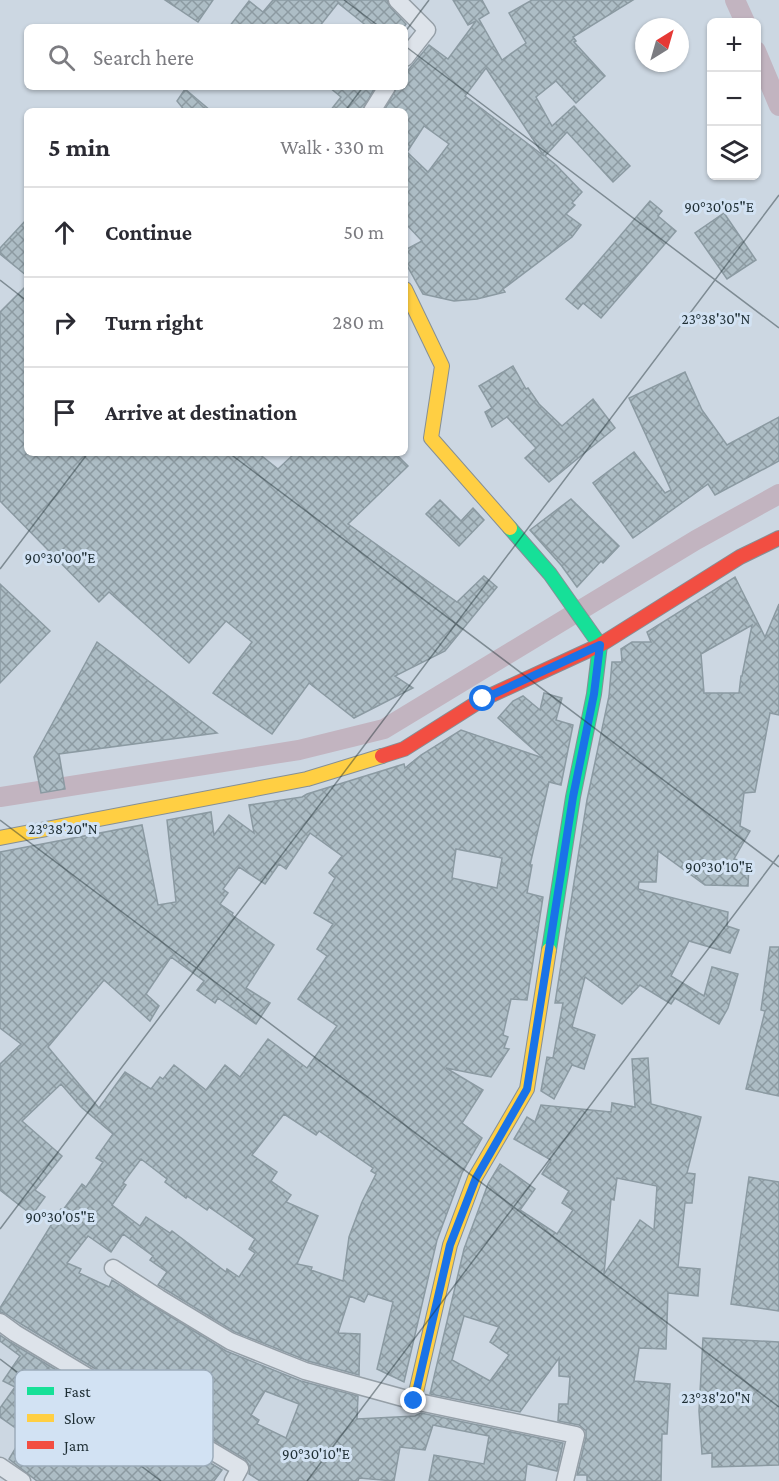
<!DOCTYPE html>
<html lang="en">
<head>
<meta charset="utf-8">
<style>
  body { margin:0; font-family:"Crimson Pro",serif; background:#f7f7f7; color:#2b2b33 }
  .controls { position:absolute; right:18px; top:18px; display:grid; overflow:hidden; border-radius:9px; box-shadow:0 2px 4px #0004 }
  .controls button { width:54px; height:54px; display:grid; place-items:center; padding:0; border:0; border-bottom:2px solid #e1e1e2; background:#fff; color:#2b2b33; font:30px sans-serif }
  .compass { position:absolute; left:635px; top:18px; width:54px; height:54px; border-radius:50%; background:#fff; box-shadow:0 2px 4px #0004; rotate:37deg }
  .stop { position:absolute; width:18px; height:18px; margin:-14px; border:4px solid #1a73e8; border-radius:50%; background:#fff }
  .stop.end { background:#1a73e8; border-color:#fff; box-shadow:0 2px 6px #0008 }
  .list { margin:0; padding:0; list-style:none }
  h2 { display:flex; justify-content:space-between; align-items:center; height:78px; margin:0; padding:0 24px; font-size:26px }
  h2 small { font-size:20px; font-weight:400; color:#7c7c81 }
  .list li { display:grid; grid-template-columns:39px 1fr auto; gap:18px; align-items:center; box-sizing:border-box; height:90px; padding:0 24px; border-top:2px solid #e1e1e2 }
  .list b { display:block; font-size:22px; white-space:nowrap }
  .list em { font-size:20px; font-style:normal; color:#7c7c81 }
  .icon { flex:none; width:33px; height:33px; fill:none; stroke:currentColor; stroke-width:2; stroke-linecap:round; stroke-linejoin:round }
  .map { position:relative; flex:none; width:779px; height:1481px; overflow:hidden }
  .search { position:absolute; background:#fff; box-shadow:0 2px 4px #0004; left:24px; top:24px; width:384px; height:66px; display:flex; align-items:center; gap:15px; box-sizing:border-box; padding:0 21px; border-radius:9px; color:#7c7c81; font-size:22px }
  .panel { position:absolute; background:#fff; box-shadow:0 2px 4px #0004; left:24px; top:108px; width:384px; height:348px; border-radius:9px }
  .map>svg:first-child { display:block }
  .lines { fill:none; stroke-linecap:round; stroke-linejoin:round }
  .canal { stroke:#c2b4c0; stroke-width:20 }
  .building { fill:url(#building-cross-hatch); stroke:#8b9aa2; stroke-width:1.5; fill-rule:evenodd }
  .street-casing { stroke:#959fa7; stroke-width:19 }
  .fast-casing { stroke:#858f96; stroke-width:16 }
  .slow-casing { stroke:#858f96; stroke-width:16 }
  .jam-casing { stroke:#858f96; stroke-width:16 }
  .street { stroke:#dde3ea; stroke-width:16 }
  .fast { stroke:#16e098; stroke-width:14 }
  .slow { stroke:#ffcf43; stroke-width:14 }
  .jam { stroke:#f24e42; stroke-width:14 }
  .route { stroke:#1a73e8; stroke-width:8 }
  .ticks { fill:none; stroke:#1e2e34; stroke-width:1.5; stroke-opacity:0.45 }
  .key { fill:#d2e2f3; stroke:#9cacba; stroke-width:1.5 }
  .key-label { font-size:16px; fill:#1e2e34 }
  .ticks-label { font-size:15px; text-anchor:middle; fill:#1e2e34; stroke:#d2e2f3; stroke-width:6; stroke-linejoin:round; paint-order:stroke }
</style>
</head>
<body>
<div class="map">
<svg width="779" height="1481" viewBox="0 0 779 1481">
  <defs>
    <pattern id="building-cross-hatch" width="8" height="8" patternUnits="userSpaceOnUse" patternTransform="scale(1.5)"><rect width="8" height="8" fill="#adbdc5"/><path d="M0 0l8 8M0 8l8-8" fill="none" stroke="#8c9aa1"/></pattern>
  </defs>
  <rect width="100%" height="100%" fill="#ccd7e2"/>
  <g class="lines">
    <g class="canal">
      <polyline points="735,0 745,22"/>
      <polyline points="756,51 779,106"/>
      <polyline points="0,797 299,750 384,729 696,540 779,494"/>
    </g>
  </g>
  <g class="building">
    <polygon points="165,0 213,0 198,22"/>
    <polygon points="273,0 387,0 390,7 406,24 404,27 368,27 338,3 319,27 229,27 249,1 263,12"/>
    <path d="M453,0h29l7,13 -10,6 23,41 24,-17 -17,-30 23,-13h101l-60,37 3,4 -2,1 31,34 -29,27 -20,-22 -20,16 16,29 22,-20 56,60 -17,16 -46,-50 -22,24 11,9 26,27 -10,11 3,2 -9,9 15,11 -9,12 -69,52 2,3 -28,7 -23,2 -31,-7 -18,-32v-12l17,-9 -17,-18v-112h-21l13,-24h8v-13l24,-29 19,14 28,-38 -8,4zM486,68l58,88 -79,-60zM424,126l25,18 -21,28 -21,-20z"/>
    <polygon points="329,87 375,87 362,111 330,111 341,97"/>
    <polygon points="185,89 211,111 185,111 177,101"/>
    <polygon points="650,201 662,211 658,216 676,231 601,318 583,303 578,309 566,299"/>
    <polygon points="724,213 756,260 727,279 695,233"/>
    <polygon points="27,219 27,276 0,254 0,248"/>
    <polygon points="27,285 27,453 258,453 278,469 295,453 395,453 408,466 348,524 457,602 484,576 497,587 445,651 395,676 413,688 354,718 309,683 272,734 213,693 252,642 226,621 189,663 109,592 99,602 0,501 0,312"/>
    <polygon points="513,366 526,389 528,388 539,404 562,426 593,399 615,428 549,482 525,458 536,448 507,417 492,427 485,412 492,408 479,386"/>
    <polygon points="685,372 702,410 727,445 779,417 779,461 715,495 708,484 633,538 593,483 634,452 665,493 671,490 629,398"/>
    <polygon points="571,499 619,546 603,563 601,561 577,587 561,565 530,530"/>
    <polygon points="440,500 461,521 473,508 484,520 459,546 426,514"/>
    <path d="M735,577l30,60 14,-33v111l-9,-2 -15,79 -11,1 -4,33 10,5 -16,28 15,4 -1,23 -43,-1 -47,-34 -2,31h-17l-1,7 90,23 -1,14 12,4 -9,23 -41,-12 -18,35 33,20 8,-29 26,7 -10,34 -9,16 -44,-26 -4,6 -31,-19 -18,19 -37,-27 -13,50 23,8 -11,34 -12,-4 -18,34 -13,-8 6,-34 6,1 10,-55h-8l32,-203 22,-104 3,-34h10l-1,-13 11,-7h19l-4,-10zM752,625l-10,51h-1l-2,17h-35l-3,-39z"/>
    <polygon points="0,584 50,631 0,683"/>
    <polygon points="97,642 217,733 59,754 65,789 41,793 34,757"/>
    <path d="M544,693l18,5 -6,22 17,5 -12,60 -12,-3 -19,83h2l-5,28 16,4 -16,103 -16,-1 -8,36 5,2 -4,11 5,1 -18,28 -45,-9 37,22 -21,33 20,15 -20,35 -25,67 -33,142 -27,-13 16,-67 -25,-8 -4,8 -14,-6 -12,37 22,1 -1,41 -51,-14 -73,-29 -77,-47 9,-13 -17,-12 3,-4 -30,-22 -12,18 -23,-16 -21,27 14,6 -2,4 30,14 3,-7 114,71 75,30 57,15 -1,23 58,-3 6,-3 142,30 -6,28 -30,-7 -2,17h-96l5,-26 50,9 5,-28 -56,-11 -8,25 -25,-3 -6,34 -35,-3 -1,3h-98l-11,-7 1,-7 -5,-8 -224,-135 -15,-10 -6,-2v-4l61,-99 2,1 19,-26 4,3 17,-25 -7,-4 17,-24 -32,-27 -20,-23 -39,37 40,35 -27,34 10,7 -13,18 -32,-25v-126l21,-20 -21,-16v-176l142,-27 16,80 18,-3 -9,-82 44,-8 3,23 15,-20 25,18 -5,-28 53,-8 5,-3 97,-30 1,4 16,-13 40,-25 82,28 -45,-40 15,-17 10,-5 17,14zM310,833l32,23 -13,17 6,5 -21,35 19,11 -16,25 10,7 -29,43 39,27 -30,42 -39,-29 -28,38 -15,-12 -19,25 -32,-25 -11,14 -3,-2 -9,12 -26,-17 -26,36 -51,-61 56,-67 46,41 9,-15 -13,-12 25,-37 33,24 -7,9 18,13 3,-5 38,26 14,-21 -24,-15 28,-43 -42,-30 1,-2 -13,-9 8,-11 -5,-4 16,-22 26,17 14,-20 7,5zM456,849l46,9 -5,30 -45,-10zM284,1114l32,21 3,-4 54,37 -2,3 5,3 -14,28 -13,35 -6,44 -32,-11 1,-3 -15,-3 21,-48 -32,-14 5,-7 -20,-14 6,-9 -25,-17zM141,1159l26,20 -2,3 21,16 1,-2 20,14 2,-3 46,32 -6,10 6,4 -16,24 -12,-8 -1,3 -54,-41 -2,2 -24,-16 -6,9 -28,-21 14,-20 -3,-2zM265,1391l34,13 -13,34 -29,-14 2,-4 -8,-5z"/>
    <polygon points="770,947 779,947 779,1096 746,1089 765,1011 761,1010"/>
    <path d="M648,1058l3,46 50,13 -14,56 8,1 -3,29h-7l-7,64 22,2 -2,27 -30,-3 -2,56 -27,-1 -5,33 36,3 -3,50h-5l-1,47h-74v-6h-10l9,-38v-6l-7,-6 -21,-4 1,-17h9l2,-27 -11,-1v-18l-39,54 -90,-18 34,-145 24,-65 12,-20 35,25 -15,21 37,24 16,-24 -11,-7 7,-12 -27,-17 9,-14 -37,-21 13,-22 8,5 6,-17 70,7 1,-9 23,4 -3,-48zM617,1178l40,8 -3,44 -14,-10 -36,54 7,-75 3,1zM464,1316l35,11 -9,15 19,13 -19,26 -38,-21z"/>
    <polygon points="749,1177 779,1182 779,1311 731,1304"/>
    <path d="M0,1335l10,7 212,128 -8,11h-177l-28,-22 15,-25 -24,-17v-9l15,-21 -12,-6 17,-25 -20,-15zM61,1421l30,21 -18,25 -32,-20z"/>
    <polygon points="703,1338 779,1342 779,1465 712,1467 712,1453 702,1454 699,1411"/>
  </g>
  <g class="lines">
    <defs>
      <g id="street">
        <polyline points="397,0 427,30 405,58"/>
        <polyline points="372,111 387,87"/>
        <polyline points="113,1268 159,1298 230,1341 305,1371 414,1401 576,1435 565,1481"/>
        <polyline points="0,1322 15,1333 240,1468 233,1481"/>
        <polyline points="0,1466 22,1481"/>
      </g>
      <polyline id="fast" points="510,528 550,574 600,645 594,694 573,797 549,950"/>
      <g id="slow">
        <polyline points="405,289 442,366 431,438 510,528"/>
        <polyline points="0,838 307,779 382,756"/>
        <polyline points="414,1401 450,1245 475,1178 527,1089 549,950"/>
      </g>
      <polyline id="jam" points="382,756 404,749 483,699 600,645 740,557 779,538"/>
    </defs>
    <use href="#street" class="street-casing"/>
    <use href="#fast" class="fast-casing"/>
    <use href="#slow" class="slow-casing"/>
    <use href="#jam" class="jam-casing"/>
    <use href="#street" class="street"/>
    <use href="#fast" class="fast"/>
    <use href="#slow" class="slow"/>
    <use href="#jam" class="jam"/>
  </g>
  <g class="lines">
    <polyline class="route" points="414,1401 450,1245 476,1178 527,1089 573,797 594,694 600,645 483,699"/>
  </g>
  <path class="ticks" d="M344,0l36,27M405,32l24,-32M405,46l374,282M345,111l18,-24M0,280l27,21M229,453l550,414M0,569l88,-116M0,820l779,587M0,1229l779,-1034M0,1359l161,122M307,1481l472,-626"/>
  <rect x="15" y="1370" width="198" height="96" rx="9" class="key"/>
  <rect x="27" y="1387" width="27" height="8" fill="#16e098"/>
  <rect x="27" y="1414" width="27" height="8" fill="#ffcf43"/>
  <rect x="27" y="1441" width="27" height="8" fill="#f24e42"/>
  <g class="key-label">
    <text x="64" y="1397">Fast</text>
    <text x="64" y="1424">Slow</text>
    <text x="64" y="1451">Jam</text>
  </g>
  <g class="ticks-label">
    <text x="719" y="212">90°30'05"E</text>
    <text x="716" y="324">23°38'30"N</text>
    <text x="60" y="563">90°30'00"E</text>
    <text x="63" y="834">23°38'20"N</text>
    <text x="719" y="872">90°30'10"E</text>
    <text x="60" y="1222">90°30'05"E</text>
    <text x="716" y="1403">23°38'20"N</text>
    <text x="316" y="1459">90°30'10"E</text>
  </g>
</svg>
<div class="controls">
<button>+</button>
<button>−</button>
<button><svg class="icon" aria-label="layers" viewBox="0 0 24 24"><path d="M12 4l9 5-9 5-9-5zM3 14l9 5 9-5"/></svg></button>
</div>
<svg class="compass" viewBox="-18 -18 36 36"><path d="M0-13l5 13h-10z" fill="#e53935"/><path d="M0 13l5-13h-10z" fill="#7c7c81"/></svg>
<div class="stop" style="left:483px;top:699px"></div>
<div class="stop end" style="left:414px;top:1401px"></div>
<div class="search"><svg class="icon" aria-label="search" viewBox="0 0 24 24"><circle cx="10" cy="10" r="6"/><path d="M15 15l6 6"/></svg>Search here</div>
<section class="panel">
<h2>5 min<small>Walk · 330 m</small></h2>
<ul class="list">
<li><svg class="icon" aria-label="ahead" viewBox="0 0 24 24"><path d="M12 20V5M6 11l6-6 6 6"/></svg><div><b>Continue</b></div><em>50 m</em></li>
<li><svg class="icon" aria-label="right" viewBox="0 0 24 24"><path d="M7 20v-9h11M14 6l5 5-5 5"/></svg><div><b>Turn right</b></div><em>280 m</em></li>
<li><svg class="icon" aria-label="arrive" viewBox="0 0 24 24"><path d="M6 21V4h12l-3 4 3 4H6"/></svg><div><b>Arrive at destination</b></div></li>
</ul>
</section>
</div>
</body>
</html>
